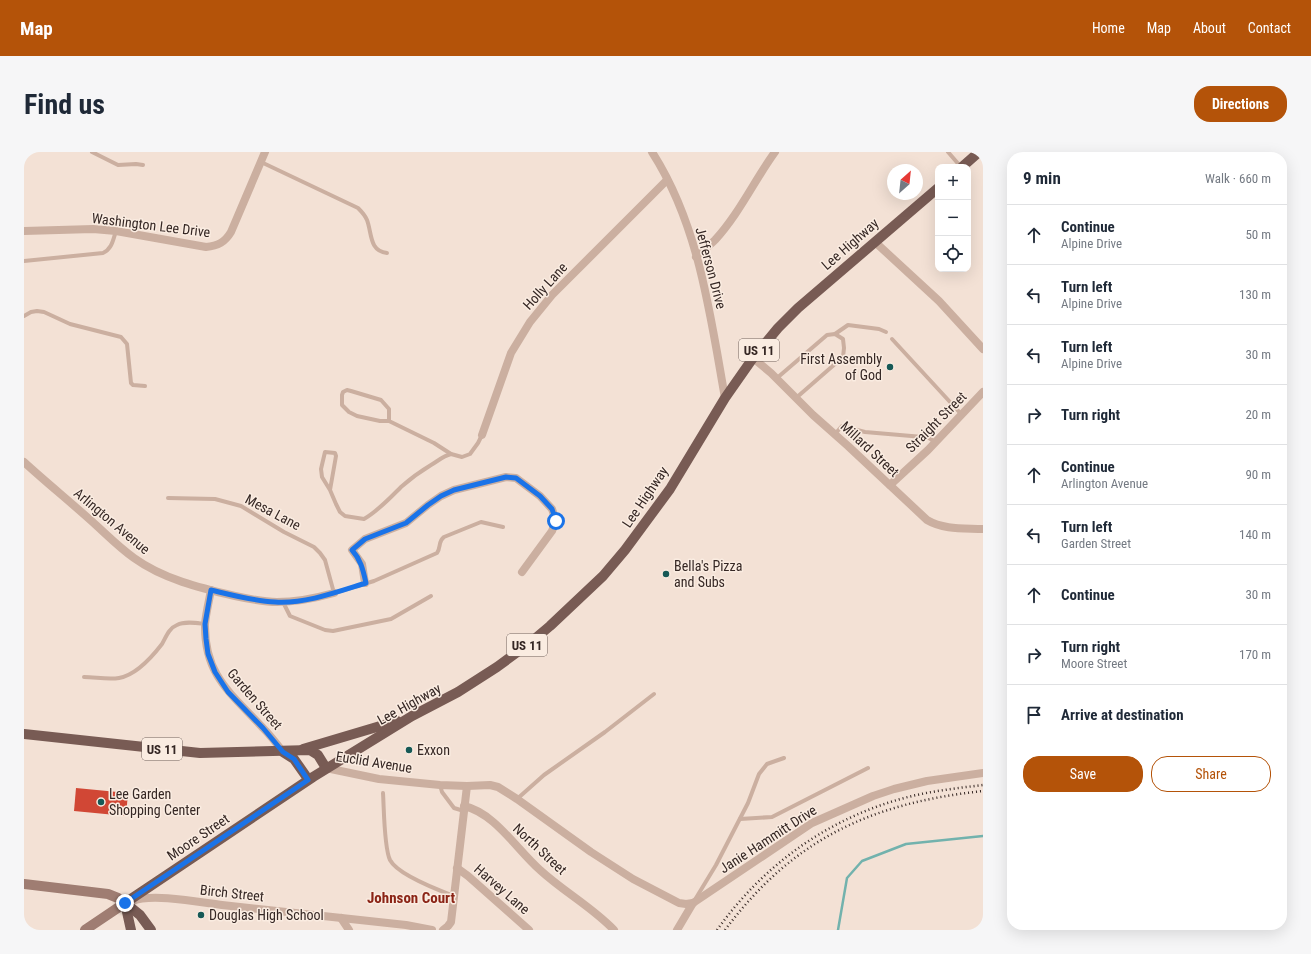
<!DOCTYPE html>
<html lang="en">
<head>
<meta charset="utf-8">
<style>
  body { margin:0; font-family:"Roboto Condensed",sans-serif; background:#f6f6f7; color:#1f2937 }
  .controls { position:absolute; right:12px; top:12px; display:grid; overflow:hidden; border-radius:8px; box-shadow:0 4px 16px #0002 }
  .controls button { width:36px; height:36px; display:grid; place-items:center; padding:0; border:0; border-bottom:1px solid #e0e1e3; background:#fff; color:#1f2937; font:20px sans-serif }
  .compass { position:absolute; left:863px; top:12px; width:36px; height:36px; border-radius:50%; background:#fff; box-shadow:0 4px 16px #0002; rotate:27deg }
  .stop { position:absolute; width:12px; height:12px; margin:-9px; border:3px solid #1a73e8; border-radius:50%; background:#fff }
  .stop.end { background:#1a73e8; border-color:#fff; box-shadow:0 1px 4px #0008 }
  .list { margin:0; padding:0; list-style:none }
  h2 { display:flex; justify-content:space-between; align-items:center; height:52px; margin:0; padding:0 16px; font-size:17px }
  h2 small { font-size:13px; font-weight:400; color:#747a83 }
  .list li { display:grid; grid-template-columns:26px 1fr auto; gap:12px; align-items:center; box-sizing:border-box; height:60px; padding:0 16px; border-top:1px solid #e0e1e3 }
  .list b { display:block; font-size:15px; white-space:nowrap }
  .list p { margin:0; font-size:13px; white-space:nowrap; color:#747a83 }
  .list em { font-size:13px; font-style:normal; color:#747a83 }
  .actions { display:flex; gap:8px; padding:12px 16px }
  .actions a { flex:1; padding:9px 0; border:1px solid #b45309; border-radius:16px; text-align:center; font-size:14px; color:#b45309 }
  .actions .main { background:#b45309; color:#fff }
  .icon { flex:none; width:22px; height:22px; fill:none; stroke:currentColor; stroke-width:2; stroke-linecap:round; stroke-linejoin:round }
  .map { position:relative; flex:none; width:959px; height:778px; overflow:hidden; border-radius:16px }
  header { display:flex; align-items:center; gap:24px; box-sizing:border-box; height:56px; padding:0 20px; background:#b45309; color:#fff }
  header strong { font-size:19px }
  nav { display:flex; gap:22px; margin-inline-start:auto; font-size:14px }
  .intro { display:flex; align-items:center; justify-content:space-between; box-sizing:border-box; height:96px; padding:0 24px }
  h1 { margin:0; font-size:28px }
  .button { padding:10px 18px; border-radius:16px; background:#b45309; color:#fff; font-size:14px; font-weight:700 }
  main { display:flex; gap:24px; padding:0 24px }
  aside { flex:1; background:#fff; border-radius:16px; box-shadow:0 4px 16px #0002 }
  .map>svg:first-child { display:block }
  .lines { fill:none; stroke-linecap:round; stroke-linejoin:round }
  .stream { stroke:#72b2ad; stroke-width:2.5 }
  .building { fill:#d14735 }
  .lane { stroke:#cbafa0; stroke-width:4 }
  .street { stroke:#cbafa0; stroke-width:8 }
  .secondary { stroke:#9f7d72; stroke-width:10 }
  .primary { stroke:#785b54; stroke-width:10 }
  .rail { stroke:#352724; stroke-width:2.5; stroke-dasharray:1 3; stroke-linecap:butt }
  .route { stroke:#1a73e8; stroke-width:5 }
  .poi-dot { fill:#165956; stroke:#faece1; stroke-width:1.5 }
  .labels { text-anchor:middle; stroke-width:3; stroke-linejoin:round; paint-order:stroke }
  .shield { fill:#faece1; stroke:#70625d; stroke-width:1 }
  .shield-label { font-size:13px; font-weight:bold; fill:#352724 }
  .street-label { font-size:14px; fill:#352724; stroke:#faece1 }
  .poi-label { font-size:14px; fill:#352724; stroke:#faece1; text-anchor:start }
  .neighbourhood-label { font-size:15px; font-weight:bold; fill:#8b2416; stroke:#faece1 }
</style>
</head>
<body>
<header>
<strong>Map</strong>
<nav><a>Home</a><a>Map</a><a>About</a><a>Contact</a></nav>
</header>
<div class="intro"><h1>Find us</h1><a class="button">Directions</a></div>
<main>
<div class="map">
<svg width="959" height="778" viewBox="0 0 959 778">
  <rect width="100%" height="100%" fill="#f3e1d5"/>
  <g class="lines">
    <polyline class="stream" points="814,778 823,726 838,709 882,692 959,684"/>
  </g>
  <polygon class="building" points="52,636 104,641 102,664 50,659"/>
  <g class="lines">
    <g class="lane">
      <polyline points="68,0 94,13 112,12 119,13"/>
      <polyline points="924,0 937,15"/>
      <path d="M237,10l97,46c4,4 7,7 9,12 5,13 2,31 20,33"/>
      <path d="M0,109l79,-8c9,-4 10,-13 13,-22"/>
      <polyline points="0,164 7,160 13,159 20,160 46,172 97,185 103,192 107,231 109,233 121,234"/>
      <polyline points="811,182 824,173 855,177 862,180"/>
      <polyline points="868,187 938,263"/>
      <polyline points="753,226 803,183 811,182 819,187 820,196 819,205 772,246"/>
      <polyline points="365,269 365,257 357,248 327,239 323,238 319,240 318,243 318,253 325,260 333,264 356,269 365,269 410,291 427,302 438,305 446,302 454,291 458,283"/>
      <polyline points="811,282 818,274 841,280 899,285 905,286 911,290"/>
      <path d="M306,338l6,-34 -1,-3 -10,-1 -4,17 1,8 8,13 6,14 4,8 5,4 19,3c14,-8 25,-20 37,-32 9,-8 20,-16 30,-22 7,-4 12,-9 20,-11"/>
      <path d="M144,346l47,1 26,7 43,26 30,15 6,6 5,7 9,33 40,-12 63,-28c4,-5 1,-12 7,-16l37,-15 22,5"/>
      <polyline points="259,450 266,464 301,478 309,479 367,467 407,444"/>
      <path d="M60,525c11,0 24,3 35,1 17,-3 33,-21 43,-34 4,-7 7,-16 15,-19 8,-4 19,-2 28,-1"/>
      <polyline points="416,633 418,640 430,656 440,659"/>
      <path d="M359,641c1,15 1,55 7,67 8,15 48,30 64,36"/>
      <polyline points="493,647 520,623 581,580 630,542"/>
      <polyline points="716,667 748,665 844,616"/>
      <polyline points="672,746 692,713 724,651 735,622 743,612 760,606"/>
    </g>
    <g class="street">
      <path d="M628,0c47,73 58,162 73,246"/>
      <path d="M0,79l69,-2 23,2 90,16c12,-1 19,-5 25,-15l34,-80"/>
      <polyline points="851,90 915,149 959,197"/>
      <path d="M672,105c6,-6 13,-11 19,-17 24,-26 39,-59 60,-88"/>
      <path d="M729,206l18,15 42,42 35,31 79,74c17,10 37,8 56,9"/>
      <polyline points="458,283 487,201 506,170 528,143 643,28"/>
      <path d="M0,310c24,22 49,42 73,64 12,11 23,22 37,32 29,21 66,30 101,38 14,3 28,6 42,6 19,0 39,-4 57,-9"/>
      <polyline points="866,333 904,298 959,240"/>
      <polyline points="341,431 338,412 328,398 341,387 382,371 404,353 417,344 430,338 482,325 492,326 516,344 528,357 532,369 528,379 498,420"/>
      <path d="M187,438c-2,11 -5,23 -6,34 -1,52 27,70 58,104 7,7 14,16 20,24"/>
      <polyline points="302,616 355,627 416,633 443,634 466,633 474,635 493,647 567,700 609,727 655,751 662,752 669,751"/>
      <path d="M440,654c31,7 53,44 76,64 24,22 52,37 74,60"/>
      <polyline points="433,716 444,724 505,778"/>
      <path d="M108,749c20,-8 67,1 90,4 61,7 123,13 184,20l26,5"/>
      <polyline points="317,766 325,778"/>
      <polyline points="419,778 424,774 427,770 443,634"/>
      <polyline points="653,778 669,751 788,671 849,644 870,637 903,629 959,621"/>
    </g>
    <polyline class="secondary" points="0,732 84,742 94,746 101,751 61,778"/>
    <g class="primary">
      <polyline points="938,15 955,0"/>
      <polyline points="0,582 176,601 286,598 294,603 302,616"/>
      <polyline points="279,597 373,569"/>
      <polyline points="259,600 270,607 284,627"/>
      <polyline points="101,751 289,625 388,564 434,540 473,515 507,490 526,474 579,424 601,398 646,337 701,246 729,206 754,176 774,156 914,36"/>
      <polyline points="101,751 116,763 127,778"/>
      <polyline points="101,751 107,778"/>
    </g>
    <g class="rail">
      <path d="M693,778c47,-66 113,-113 191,-133 24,-6 50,-9 75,-12"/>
      <path d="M701,778c68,-91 146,-127 258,-139"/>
    </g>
  </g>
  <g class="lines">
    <path class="route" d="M101,751l183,-123 -14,-21 -11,-7 -20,-24 -35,-36 -13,-20 -7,-18 -2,-15 -1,-15 6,-34c21,5 42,11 64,12 30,2 62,-10 91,-19 -3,-13 -5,-23 -14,-33l13,-11 41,-16 22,-18 13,-9 13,-6 52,-13 10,1 24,18 12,13 4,12"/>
  </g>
  <g class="poi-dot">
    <circle cx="866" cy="215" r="4"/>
    <circle cx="642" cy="422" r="4"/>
    <circle cx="385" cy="598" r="4"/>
    <circle cx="77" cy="650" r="4"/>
    <circle cx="177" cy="763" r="4"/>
  </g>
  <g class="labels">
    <g class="shield">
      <rect x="715" y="187" width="40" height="22" rx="3"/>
      <rect x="483" y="482" width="40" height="22" rx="3"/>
      <rect x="118" y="586" width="40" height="22" rx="3"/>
    </g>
    <g class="shield-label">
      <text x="735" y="203">US 11</text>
      <text x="503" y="498">US 11</text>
      <text x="138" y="602">US 11</text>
    </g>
    <g class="street-label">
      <text transform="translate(127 73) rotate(7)" y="5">Washington Lee Drive</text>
      <text transform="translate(826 92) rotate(-41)" y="5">Lee Highway</text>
      <text transform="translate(687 116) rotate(75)" y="5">Jefferson Drive</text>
      <text transform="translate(521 134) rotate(-48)" y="5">Holly Lane</text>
      <text transform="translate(912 270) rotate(-45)" y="5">Straight Street</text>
      <text transform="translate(846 297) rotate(43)" y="5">Millard Street</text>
      <text transform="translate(621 345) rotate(-56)" y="5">Lee Highway</text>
      <text transform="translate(249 360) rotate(28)" y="5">Mesa Lane</text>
      <text transform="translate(88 369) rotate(40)" y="5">Arlington Avenue</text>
      <text transform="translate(231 547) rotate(49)" y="5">Garden Street</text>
      <text transform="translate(385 552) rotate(-29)" y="5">Lee Highway</text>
      <text transform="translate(350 610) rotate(9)" y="5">Euclid Avenue</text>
      <text transform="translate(174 685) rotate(-34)" y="5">Moore Street</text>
      <text transform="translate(744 687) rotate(-33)" y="5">Janie Hammitt Drive</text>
      <text transform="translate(516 697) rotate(43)" y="5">North Street</text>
      <text transform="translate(478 737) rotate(41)" y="5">Harvey Lane</text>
      <text transform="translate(208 741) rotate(6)" y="5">Birch Street</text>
    </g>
    <g class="poi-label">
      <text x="858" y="212" text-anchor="end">First Assembly<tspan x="858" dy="16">of God</tspan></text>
      <text x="650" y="419">Bella's Pizza<tspan x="650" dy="16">and Subs</tspan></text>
      <text x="393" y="603">Exxon</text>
      <text x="85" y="647">Lee Garden<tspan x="85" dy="16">Shopping Center</tspan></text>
      <text x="185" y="768">Douglas High School</text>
    </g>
    <g class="neighbourhood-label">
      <text x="387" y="751">Johnson Court</text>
    </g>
  </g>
</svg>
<div class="controls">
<button>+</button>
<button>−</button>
<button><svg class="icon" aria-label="locate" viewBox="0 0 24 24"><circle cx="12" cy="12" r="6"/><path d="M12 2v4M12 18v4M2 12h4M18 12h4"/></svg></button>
</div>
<svg class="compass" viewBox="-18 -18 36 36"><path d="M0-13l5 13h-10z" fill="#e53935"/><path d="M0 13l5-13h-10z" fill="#747a83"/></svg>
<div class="stop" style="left:532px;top:369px"></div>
<div class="stop end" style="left:101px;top:751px"></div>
</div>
<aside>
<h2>9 min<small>Walk · 660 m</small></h2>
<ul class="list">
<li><svg class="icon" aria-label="ahead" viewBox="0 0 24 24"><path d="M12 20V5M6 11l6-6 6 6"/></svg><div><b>Continue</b><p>Alpine Drive</p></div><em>50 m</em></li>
<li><svg class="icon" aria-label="left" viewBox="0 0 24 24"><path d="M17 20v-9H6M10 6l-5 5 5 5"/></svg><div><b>Turn left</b><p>Alpine Drive</p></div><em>130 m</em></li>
<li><svg class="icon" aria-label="left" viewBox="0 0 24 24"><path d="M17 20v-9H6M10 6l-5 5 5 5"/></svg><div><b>Turn left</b><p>Alpine Drive</p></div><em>30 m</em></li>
<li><svg class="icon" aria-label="right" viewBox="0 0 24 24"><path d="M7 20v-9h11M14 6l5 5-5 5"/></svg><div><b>Turn right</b></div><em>20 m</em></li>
<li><svg class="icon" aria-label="ahead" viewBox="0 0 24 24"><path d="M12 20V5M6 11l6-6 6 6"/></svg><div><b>Continue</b><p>Arlington Avenue</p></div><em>90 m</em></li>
<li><svg class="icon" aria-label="left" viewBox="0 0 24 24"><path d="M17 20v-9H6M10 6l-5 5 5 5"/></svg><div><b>Turn left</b><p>Garden Street</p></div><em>140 m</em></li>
<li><svg class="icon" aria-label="ahead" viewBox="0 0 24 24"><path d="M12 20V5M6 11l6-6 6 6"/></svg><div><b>Continue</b></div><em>30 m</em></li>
<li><svg class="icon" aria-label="right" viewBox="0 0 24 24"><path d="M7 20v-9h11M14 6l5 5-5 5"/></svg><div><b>Turn right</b><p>Moore Street</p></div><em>170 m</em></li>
<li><svg class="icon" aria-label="arrive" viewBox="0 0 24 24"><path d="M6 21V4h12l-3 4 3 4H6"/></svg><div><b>Arrive at destination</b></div></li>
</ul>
<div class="actions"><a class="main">Save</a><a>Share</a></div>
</aside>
</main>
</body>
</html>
